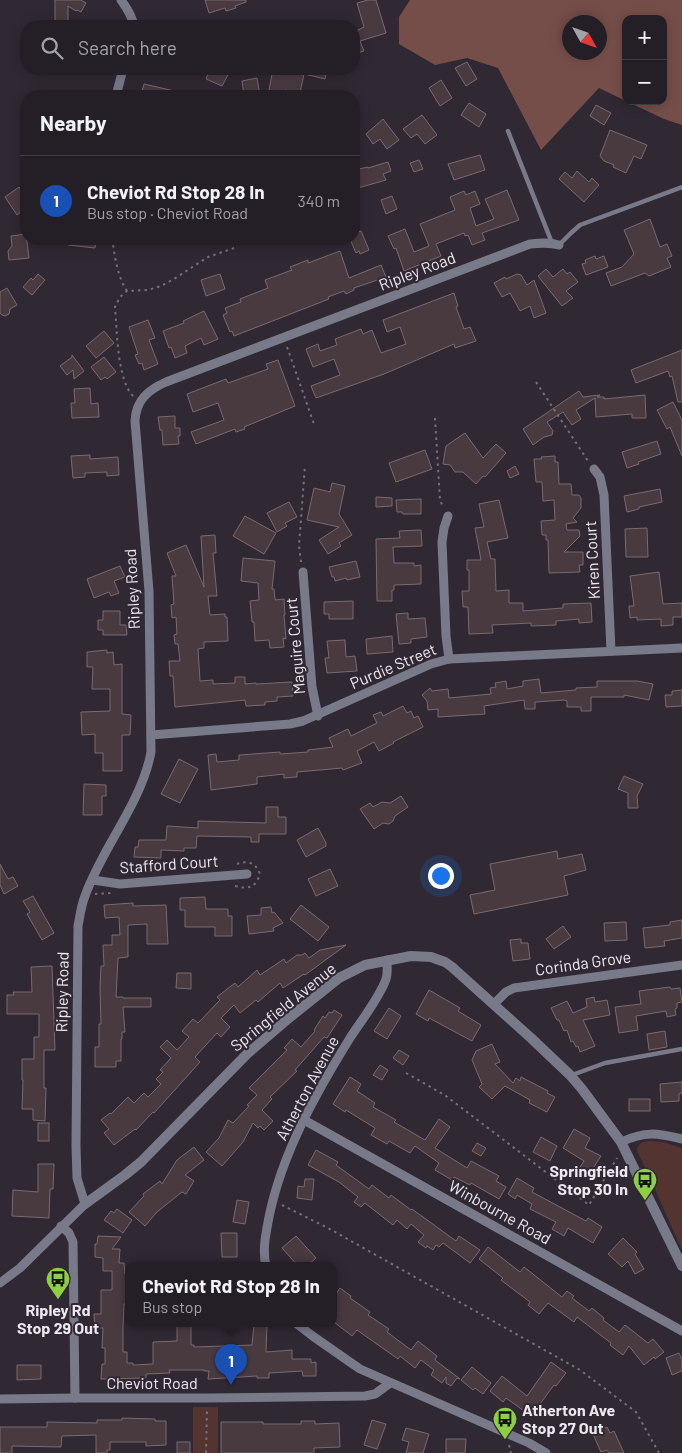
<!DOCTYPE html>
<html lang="en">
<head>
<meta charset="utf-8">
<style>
  body { margin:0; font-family:Barlow,sans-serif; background:#302b32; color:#f1f3f6 }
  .controls { position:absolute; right:15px; top:15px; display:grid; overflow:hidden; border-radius:10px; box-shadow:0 2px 12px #0003 }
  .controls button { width:45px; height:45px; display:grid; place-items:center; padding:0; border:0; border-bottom:1px solid #413c43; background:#241e26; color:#f1f3f6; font:25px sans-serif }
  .compass { position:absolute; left:562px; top:15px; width:45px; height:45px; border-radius:50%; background:#241e26; box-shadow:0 2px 12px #0003; rotate:130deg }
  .you { position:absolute; left:440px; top:875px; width:18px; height:18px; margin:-12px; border:4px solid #fff; border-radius:50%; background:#1a73e8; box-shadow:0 0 0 8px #1a73e833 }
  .badge { display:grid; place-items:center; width:32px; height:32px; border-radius:50%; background:#2563eb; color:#fff; font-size:16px; font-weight:700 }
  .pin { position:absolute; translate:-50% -41px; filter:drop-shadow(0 1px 2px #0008) }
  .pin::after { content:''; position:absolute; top:26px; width:18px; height:15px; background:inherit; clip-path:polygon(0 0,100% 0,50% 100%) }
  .popup { position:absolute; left:125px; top:1262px; width:212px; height:65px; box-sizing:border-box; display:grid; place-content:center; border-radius:10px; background:#241e26; filter:drop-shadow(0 1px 4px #0005); font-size:16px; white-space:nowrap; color:#a3a2a7 }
  .popup b { font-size:19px; color:#f1f3f6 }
  .popup::after { content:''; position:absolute; left:50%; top:100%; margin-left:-10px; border:10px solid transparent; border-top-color:#241e26 }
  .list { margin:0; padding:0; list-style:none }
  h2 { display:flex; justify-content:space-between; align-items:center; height:65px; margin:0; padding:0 20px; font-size:21px }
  h2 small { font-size:16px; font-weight:400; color:#a3a2a7 }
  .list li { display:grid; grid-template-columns:32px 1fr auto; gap:15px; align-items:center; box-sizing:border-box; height:90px; padding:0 20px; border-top:1px solid #413c43 }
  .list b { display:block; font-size:19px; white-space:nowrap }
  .list p { margin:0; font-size:16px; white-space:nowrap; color:#a3a2a7 }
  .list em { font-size:16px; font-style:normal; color:#a3a2a7 }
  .icon { flex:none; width:28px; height:28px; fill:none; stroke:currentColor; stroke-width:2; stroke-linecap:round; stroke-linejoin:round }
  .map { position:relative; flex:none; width:682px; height:1453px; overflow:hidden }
  .search { position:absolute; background:#241e26; box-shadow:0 2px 12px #0003; left:20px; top:20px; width:340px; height:55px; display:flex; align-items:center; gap:12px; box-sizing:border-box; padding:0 18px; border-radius:20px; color:#a3a2a7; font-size:19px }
  .panel { position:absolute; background:#241e26; box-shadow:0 2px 12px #0003; left:20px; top:90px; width:340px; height:155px; border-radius:20px }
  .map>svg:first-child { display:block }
  .green { fill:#543431 }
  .forest { fill:#754e49; fill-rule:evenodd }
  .building { fill:#493a40; stroke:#7a6a70 }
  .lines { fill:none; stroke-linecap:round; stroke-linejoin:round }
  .path { stroke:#766f79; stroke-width:2; stroke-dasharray:2.5 4; stroke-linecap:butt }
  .service { stroke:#787989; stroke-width:4.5 }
  .minor { stroke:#787989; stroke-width:9 }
  .tertiary { stroke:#787989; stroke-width:10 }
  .labels { text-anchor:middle; stroke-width:4; stroke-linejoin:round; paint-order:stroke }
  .street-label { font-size:16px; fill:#eee9f0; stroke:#302833 }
  .poi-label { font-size:16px; font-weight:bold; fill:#eee9f0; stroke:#302833; text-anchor:end }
</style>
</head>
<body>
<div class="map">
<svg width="682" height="1453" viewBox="0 0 682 1453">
  <rect width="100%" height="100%" fill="#302833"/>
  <g class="green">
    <path d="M648,1141l15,1 19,6v102l-37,-83 -7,-14 -1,-5c3,-5 5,-6 11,-7z"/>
    <rect x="193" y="1407" width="25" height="46"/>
  </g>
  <path class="forest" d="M410,0h272v125l-18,-6 -38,-18h37v-82h-37v82l-27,-13 -58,62 -43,-82 -31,-10 -32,7 -36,-21v-27zM570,22h30v30h-30z"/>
  <g class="building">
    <polygon points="55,0 81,0 86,3 81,12 77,10 76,11 68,6 68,23 66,23 66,25 55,25"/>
    <polygon points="205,0 246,0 246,2 235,6 236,8 226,11 225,8 209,13"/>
    <polygon points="368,0 376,0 386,33 360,41 364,51 354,54 354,27 356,31 364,27 357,3"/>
    <polygon points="467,62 477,79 466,86 455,68"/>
    <polygon points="210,69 220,69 229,73 222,86 206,79"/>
    <polygon points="273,69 327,69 325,79 304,74 300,93 285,90 284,94 269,90"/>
    <polygon points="257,78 260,96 244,96 242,81"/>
    <polygon points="441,80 452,98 440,106 429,88"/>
    <polygon points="144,84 183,93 183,96 141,95"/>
    <polygon points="469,103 486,114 479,127 461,115"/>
    <polygon points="596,105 611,113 604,125 590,116"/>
    <polygon points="422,115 437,135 425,144 417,134 411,138 403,129"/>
    <polygon points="383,119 399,140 387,149 380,139 373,144 366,134"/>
    <polygon points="610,130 647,145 641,159 634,156 626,173 613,167 614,165 604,161 600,156"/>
    <polygon points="480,155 485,170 454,180 448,164"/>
    <polygon points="419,160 423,169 414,172 410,163"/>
    <polygon points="388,162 391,171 383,174 386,180 358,188 354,170 368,167 368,168"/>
    <polygon points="577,171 589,182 592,178 599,185 584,202 559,179 565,172 572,178"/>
    <polygon points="19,187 26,197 26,208 17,215 5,197"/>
    <polygon points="507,190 519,220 482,233 485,240 472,245 468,235 465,236 464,233 436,244 441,256 404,271 396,248 394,249 388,236 405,229 414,252 429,246 420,224 455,210 450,197 464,191 466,195 475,191 480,204 470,208 476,226 494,219 485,199"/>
    <polygon points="392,196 397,209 386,214 381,200"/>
    <polygon points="650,219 660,247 667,244 672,256 667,258 671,267 649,276 645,273 611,286 606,273 622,267 634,254 624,230"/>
    <polygon points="361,231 369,250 360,254 359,251 356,253 350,239 354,239 354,234"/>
    <polygon points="26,234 29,258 9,260 8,251 12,246 11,236"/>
    <polygon points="68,239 96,239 95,248 68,245"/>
    <polygon points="340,251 349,278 381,265 386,277 354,288 354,290 346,294 344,291 328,297 329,299 234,336 232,331 230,332 223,315 227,313 225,308 241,302 240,299 268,288 265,280 292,270 290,267 308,260 308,263"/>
    <polygon points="595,256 596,259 604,256 608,267 586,275 582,264 586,263 585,260"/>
    <polygon points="546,269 553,277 563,269 567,274 570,272 578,282 566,291 573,298 562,306 538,276"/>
    <polygon points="38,274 45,280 32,295 23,287 31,278 33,280"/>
    <polygon points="220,274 225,289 206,296 201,280"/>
    <polygon points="517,274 521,275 527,285 534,280 546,313 534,318 530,306 520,311 510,293 502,297 494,283 505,277 506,279"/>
    <polygon points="7,288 17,305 10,309 9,314 5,316 2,315 0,313 0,292"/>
    <polygon points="454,293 458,306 456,307 464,329 470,327 476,341 455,348 454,344 384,374 316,398 311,386 340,375 334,359 313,367 306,349 318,344 320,351 337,345 335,339 361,329 363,334 372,330 381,353 406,344 400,327 387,332 383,320"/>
    <polygon points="204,311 218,339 204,345 201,338 185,346 187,353 175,358 171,347 169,348 163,331 184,323 183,321"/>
    <polygon points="148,320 155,338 149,340 158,364 144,370 142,363 139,364 135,355 138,354 129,327"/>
    <polygon points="104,331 114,343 96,358 86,346"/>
    <polygon points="682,350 682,402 678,402 672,376 670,377 668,371 636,383 631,370"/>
    <polygon points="72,355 84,371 74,379 73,370 67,375 60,366 72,357"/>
    <polygon points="104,357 116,372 107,379 105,377 101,380 91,367"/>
    <polygon points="278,360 295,406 244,427 245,429 236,432 235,429 196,444 191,432 224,420 218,403 193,412 187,394 226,379 228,383 268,369 266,364"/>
    <polygon points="90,388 91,404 98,403 99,417 72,418 71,403 75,403 74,389"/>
    <polygon points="579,391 583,397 600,395 597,397 604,397 604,399 645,395 646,418 632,418 632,414 596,417 595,398 576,410 581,419 572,425 563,412 547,422 553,431 552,435 544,437 533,445 523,429"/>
    <polygon points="673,402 682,420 682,456 670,427 667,429 657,410"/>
    <polygon points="175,416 175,428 180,428 180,436 178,436 179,444 163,445 162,430 160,430 158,417"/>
    <polygon points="465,433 483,458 496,444 506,453 485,477 483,476 476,484 463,472 455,472 450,465 443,464 446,446"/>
    <polygon points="657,441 661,454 638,462 639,464 627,468 622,452"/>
    <polygon points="425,450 432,469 396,482 389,463"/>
    <polygon points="90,455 90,459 118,457 119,475 107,476 107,472 85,473 85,477 73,478 71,456"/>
    <polygon points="555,456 555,462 558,462 559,484 571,484 572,495 579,495 581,498 581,508 573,518 577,522 566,524 567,530 579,530 580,536 564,552 583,552 583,565 579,565 580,572 549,573 548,540 546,540 546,535 542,535 541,521 555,520 554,500 543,501 542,482 536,482 534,459 542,459 541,457"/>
    <polygon points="515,466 519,474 510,478 507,471"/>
    <polygon points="332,483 345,486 339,514 352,535 339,543 341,546 328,554 319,540 339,527 307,520 314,488 330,492"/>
    <polygon points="660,489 662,502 639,507 639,509 627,512 624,496"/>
    <polygon points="376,497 392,498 392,506 376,507"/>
    <polygon points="421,499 421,514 403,514 402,512 397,512 396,500"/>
    <polygon points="499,500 508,538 487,542 491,559 495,559 496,591 509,590 509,603 523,603 523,611 563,608 563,604 591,603 592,622 579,623 579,619 556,621 556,625 531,626 531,623 492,625 493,633 469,634 468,607 463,607 462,591 469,591 469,570 467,570 467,560 481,560 475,528 484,527 479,504"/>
    <polygon points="289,502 297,517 285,523 287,526 277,532 267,513"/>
    <polygon points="245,516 276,533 264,554 233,536"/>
    <polygon points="647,528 648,557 626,557 625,529"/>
    <polygon points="421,530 422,546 393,547 394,563 414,563 414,566 421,565 421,584 394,585 394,590 392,590 392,601 377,601 376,539 400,538 399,531"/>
    <polygon points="215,535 216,553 213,553 217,596 208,596 210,615 225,614 225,617 227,617 228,641 204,642 204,648 198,649 200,681 213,680 213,684 235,683 235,677 245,677 245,684 256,683 256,684 292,682 293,696 277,697 277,701 265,702 265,705 246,706 245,700 175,707 173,676 170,676 169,661 180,661 178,644 175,644 174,635 177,634 176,617 172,618 171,605 174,604 172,576 176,576 167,553 186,545 204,587 201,536"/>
    <polygon points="243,558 275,561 272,589 274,589 275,600 284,599 285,615 284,615 286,639 283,638 284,647 270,648 269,640 255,641 254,622 252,622 250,601 259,600 258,583 241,581"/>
    <polygon points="356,561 360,577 347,580 346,578 335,581 334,577 332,577 329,567"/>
    <polygon points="120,566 125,577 114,581 119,593 111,596 109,592 94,598 87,579"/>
    <polygon points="659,572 663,604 682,603 682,617 673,617 673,625 661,626 661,619 637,620 637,617 630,618 629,606 634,606 630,576"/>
    <polygon points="353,601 353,619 329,619 329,614 324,614 324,602"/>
    <polygon points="103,611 120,611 120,625 126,625 127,635 103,635 103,630 98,630 98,620 103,620"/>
    <polygon points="408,613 408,619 425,618 427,637 411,639 411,643 399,644 396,614"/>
    <polygon points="392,636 393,652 367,654 366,639"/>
    <polygon points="345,640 346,657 355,656 357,671 327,673 325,658 329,658 327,641"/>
    <polygon points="107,650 107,653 113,652 114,665 122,664 122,714 131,715 130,735 122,735 122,771 103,771 103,753 95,753 95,734 82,735 81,712 110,711 110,689 92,689 93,667 87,667 87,652"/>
    <polygon points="539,679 541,693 576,690 576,688 597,687 597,681 637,681 653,684 649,700 624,695 624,697 591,697 591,711 581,711 581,707 567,707 567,701 564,700 535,702 535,709 525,709 524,700 484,706 485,714 438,717 438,709 428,710 427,701 422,695 430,688 432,691 448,689 449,698 491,694 490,688 496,687 495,683 506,681 507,689 523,686 523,681"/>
    <polygon points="682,690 682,706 666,707 665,695 672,695 672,691"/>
    <polygon points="403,706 407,713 411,711 414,718 418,716 423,727 393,742 394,743 379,751 374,742 357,751 362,763 343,770 342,768 297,772 297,777 284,778 284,774 257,777 257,784 211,790 208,755 216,754 217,762 239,760 239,755 280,752 280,754 308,752 308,750 333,747 329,738 348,729 351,736 377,723 373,715 381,712 383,716"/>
    <polygon points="179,759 198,769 180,803 161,794"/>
    <polygon points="624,776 643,784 637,796 638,808 628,808 628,793 618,789"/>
    <polygon points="84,784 106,785 106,796 102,796 102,815 83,815"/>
    <polygon points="401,796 408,807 395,816 393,821 389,824 383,823 374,829 360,809 370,803 373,807 382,802 390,803"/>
    <polygon points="266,807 278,807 278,817 286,817 286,834 259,834 259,842 251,842 251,837 197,836 196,848 184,848 184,851 161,850 161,858 134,857 135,847 138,847 139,840 166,840 167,826 198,828 198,821 266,823"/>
    <polygon points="318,828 326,843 326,846 306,857 297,840"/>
    <polygon points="557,851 558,859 582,854 586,870 564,876 568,895 474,914 470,895 495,890 490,864"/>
    <polygon points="0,864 8,879 13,877 18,886 4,894 0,885"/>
    <polygon points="330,869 338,886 316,896 308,879"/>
    <polygon points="33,896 54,933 42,940 27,914 30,912 23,901"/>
    <polygon points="205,897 206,909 228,909 228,916 232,916 232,936 215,936 215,927 185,927 185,910 180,910 180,898"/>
    <polygon points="133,903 133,906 166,905 168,944 147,944 147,924 128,925 128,957 118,958 116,997 123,997 123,998 151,998 151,1007 123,1007 125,1032 122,1032 122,1039 121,1039 121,1061 116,1061 116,1067 95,1067 95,1047 99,1047 99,1024 101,1024 100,988 101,966 104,966 103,945 112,945 112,935 120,935 119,917 105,918 104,905"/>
    <polygon points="301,905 329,927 318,941 290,919"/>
    <polygon points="271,907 272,913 274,912 283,923 273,928 274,931 249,934 247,916 261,915 261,908"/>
    <polygon points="682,920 682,938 664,941 665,946 645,948 643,928 670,925 670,922"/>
    <polygon points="626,922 627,940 605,941 604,923"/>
    <polygon points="563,926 571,937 554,949 546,939"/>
    <polygon points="521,939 521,943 528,943 530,959 513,961 510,940"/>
    <polygon points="346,945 305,975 304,974 283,988 280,983 258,1002 256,1000 240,1013 234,1005 221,1018 230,1027 221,1037 217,1033 195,1057 200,1062 154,1113 153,1112 136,1130 135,1129 114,1145 104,1133 109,1129 101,1120 110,1113 111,1114 128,1097 134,1103 144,1093 148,1097 161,1084 156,1079 163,1072 160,1070 171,1058 160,1047 167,1040 177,1050 189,1037 182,1031 193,1019 198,1023 220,1000 217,997 235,983 238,987 257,970 260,975 284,959 286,963 297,955 302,955 305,953 309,958 320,950"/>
    <polygon points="52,966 55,1050 44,1050 44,1088 46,1088 45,1121 33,1120 33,1109 22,1109 23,1080 22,1080 22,1059 34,1059 34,1037 39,1037 39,1014 7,1014 7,995 14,995 13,992 32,992 31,967"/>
    <polygon points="177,973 191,973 191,989 176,988"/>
    <polygon points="670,987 671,989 680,988 682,1002 677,1003 677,1008 675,1009 676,1015 667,1017 666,1011 636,1016 638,1030 619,1033 615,1007 641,1004 639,991"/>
    <polygon points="429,990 460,1008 458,1011 481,1025 472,1041 429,1018 428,1021 416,1014"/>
    <polygon points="594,997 595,1002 607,1000 610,1015 583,1020 595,1046 580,1052 578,1046 576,1047 573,1041 571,1042 567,1030 564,1031 559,1020 557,1020 551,1008 567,1001 573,1013 587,1007 586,999"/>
    <polygon points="389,1008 401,1016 387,1039 374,1031"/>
    <polygon points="334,1010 342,1015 327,1038 324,1037 295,1070 297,1071 270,1097 272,1099 262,1110 273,1121 264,1130 260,1126 258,1128 253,1123 243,1142 222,1166 206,1152 219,1138 228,1120 233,1123 249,1106 247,1105 257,1095 249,1088 287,1050 284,1048 292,1039 301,1047 315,1031 314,1030 323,1016 325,1018 329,1012 332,1013"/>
    <polygon points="665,1031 667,1047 649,1050 647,1034"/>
    <polygon points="492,1044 500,1062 495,1064 513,1083 516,1078 520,1081 521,1077 548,1091 547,1093 555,1097 547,1112 529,1103 530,1100 505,1086 492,1099 479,1087 482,1084 472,1060 476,1051"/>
    <polygon points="399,1050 409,1056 403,1065 393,1058"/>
    <polygon points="380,1065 388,1070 382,1080 373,1075"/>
    <polygon points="350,1077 361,1084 357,1091 375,1103 373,1107 396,1120 394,1122 425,1140 439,1119 450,1127 435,1148 467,1168 471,1161 499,1176 496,1181 506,1187 499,1199 471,1183 470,1185 454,1177 452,1180 435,1170 439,1163 415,1146 410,1153 389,1141 387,1144 371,1135 375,1128 346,1110 345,1112 333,1104"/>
    <polygon points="682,1082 682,1093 679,1094 679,1101 661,1102 660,1084"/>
    <rect x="629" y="1099" width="21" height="12"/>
    <rect x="38" y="1123" width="11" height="18"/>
    <polygon points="574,1129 590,1138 585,1148 601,1156 590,1173 580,1167 584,1161 563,1148"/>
    <polygon points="541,1137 557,1146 550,1161 533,1152"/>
    <polygon points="477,1143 486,1148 481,1156 472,1151"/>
    <polygon points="194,1147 204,1160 185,1175 194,1181 186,1194 182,1192 157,1212 145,1226 129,1212 144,1196 143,1194 160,1181 162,1184 177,1160"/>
    <polygon points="316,1150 338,1162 336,1165 369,1189 372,1185 389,1198 391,1195 411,1210 412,1209 456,1241 459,1236 480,1250 470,1263 443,1243 439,1247 436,1245 433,1250 427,1246 426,1248 418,1242 424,1235 411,1224 407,1229 397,1220 393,1225 365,1203 361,1207 354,1202 358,1197 339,1182 308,1165"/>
    <polygon points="38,1164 54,1164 53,1189 50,1189 49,1218 12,1216 13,1190 38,1192"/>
    <polygon points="517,1178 534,1188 532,1192 586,1221 588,1218 602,1227 593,1243 568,1228 564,1236 552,1229 556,1222 530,1209 532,1204 517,1195 515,1199 508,1194"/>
    <polygon points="305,1179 314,1179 312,1200 297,1198 298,1186 304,1187"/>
    <polygon points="237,1200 249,1202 245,1224 233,1222"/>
    <polygon points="117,1209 132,1220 123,1233 104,1220 111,1211 114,1213"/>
    <polygon points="221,1233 237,1233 237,1257 222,1257"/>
    <polygon points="98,1236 121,1237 112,1249 120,1249 119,1263 124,1263 125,1274 128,1274 128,1304 124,1304 123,1327 123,1352 127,1352 127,1363 133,1363 133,1365 153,1364 153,1342 177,1341 177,1324 191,1324 191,1345 194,1345 194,1347 252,1345 254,1324 267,1324 266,1352 292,1350 292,1359 311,1359 311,1363 316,1362 316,1376 303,1376 302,1371 269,1373 269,1378 257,1378 257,1376 208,1379 209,1371 204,1371 204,1370 169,1370 170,1373 146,1374 146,1378 101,1379 102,1364 105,1364 105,1348 102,1348 103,1328 95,1328 94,1314 101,1314 101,1290 112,1290 112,1271 103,1271 103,1258 95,1257 95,1244 97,1244"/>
    <polygon points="296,1236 316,1258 307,1266 298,1266 282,1248"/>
    <polygon points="623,1238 637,1252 635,1254 644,1269 635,1274 628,1261 622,1267 608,1254"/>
    <polygon points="488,1247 520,1272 524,1267 562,1297 567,1291 574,1296 572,1298 589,1311 592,1308 604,1318 603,1320 619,1332 625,1325 648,1343 653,1339 664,1352 655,1359 654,1357 644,1365 629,1346 623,1355 610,1345 611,1343 577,1317 574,1322 548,1303 539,1314 528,1305 530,1302 501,1280 503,1278 479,1259"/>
    <polygon points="340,1288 351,1296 350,1298 370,1312 368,1315 389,1329 387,1332 411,1350 418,1341 437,1356 435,1360 460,1379 457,1378 451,1386 446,1383 446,1377 442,1383 431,1375 434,1370 421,1360 415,1368 400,1356 398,1359 357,1330 352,1336 334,1322 334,1297"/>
    <polygon points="679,1353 682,1360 682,1371 672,1375 666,1358"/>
    <polygon points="551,1362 566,1373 556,1386 554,1385 531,1416 506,1398 503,1402 490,1391 502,1376 527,1396"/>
    <polygon points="17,1365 41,1365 41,1379 17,1380"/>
    <polygon points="472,1367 491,1383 483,1394 475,1388 473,1390 461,1380"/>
    <polygon points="122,1418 155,1419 155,1421 166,1421 166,1445 146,1446 146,1442 110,1442 110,1450 107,1450 107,1453 96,1453 96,1435 62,1436 61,1447 12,1446 12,1453 0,1453 0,1427 47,1427 47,1422 97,1423 97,1420 122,1420"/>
    <polygon points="372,1420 386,1424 377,1449 364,1445"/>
    <polygon points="301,1421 315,1421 315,1424 339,1423 340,1447 314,1448 314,1453 221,1453 221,1422 263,1422 263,1424 301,1424"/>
    <polygon points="607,1427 610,1433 614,1431 624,1453 609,1453 607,1450 601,1452 593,1434"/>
    <polygon points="406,1428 429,1434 423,1453 406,1453 409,1442 402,1440"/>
    <polygon points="446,1439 466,1439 465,1453 446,1453"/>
    <rect x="177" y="1442" width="13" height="11"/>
  </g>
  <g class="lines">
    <g class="path">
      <path d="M112,239c3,17 5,37 15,52"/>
      <polyline points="287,347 314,424"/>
      <polyline points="536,382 588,461"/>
      <path d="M133,396c-16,-16 -16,-67 -18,-89l5,-10 7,-6 21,-1 13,-4 13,-7 34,-22 29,-10"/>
      <polyline points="435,418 440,500 443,507"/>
      <polyline points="301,562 299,546 305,465"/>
      <path d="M235,886c13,3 20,3 25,-12 -4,-11 -12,-14 -23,-10"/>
      <polyline points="95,894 111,893"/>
      <polyline points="406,1073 446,1096 589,1205 617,1158"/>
      <polyline points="282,1205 328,1228 580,1370 636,1412 659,1453"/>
      <polyline points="509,1445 511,1453"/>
      <polyline points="206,1453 207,1408"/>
    </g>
    <g class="service">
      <polyline points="508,131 552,243"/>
      <polyline points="559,245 571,233 580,225 682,187"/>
      <polyline points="572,1075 605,1063 682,1049"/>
    </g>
    <g class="minor">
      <path d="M121,0c6,8 11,16 13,26"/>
      <polyline points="116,96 123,69"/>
      <polyline points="594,469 600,477 604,495 611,651"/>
      <polyline points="448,516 444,528 442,542 446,636 449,659"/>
      <polyline points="303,572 312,687 318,716"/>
      <polyline points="151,735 290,724 303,721 431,664 449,659 682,648"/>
      <polyline points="93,880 120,884 247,874"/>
      <polyline points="494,1004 506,992 514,988 682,965"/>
      <polyline points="304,1120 682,1331"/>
      <path d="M621,1142c24,-11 36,-9 61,-3"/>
      <polyline points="61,1226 69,1233 73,1242 75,1398"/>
      <path d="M266,1266c-4,-16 0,-33 3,-49 13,-64 47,-124 81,-179 11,-17 30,-41 36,-59 2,-6 1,-13 1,-19"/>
      <path d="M0,1283l20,-15 65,-64 -8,-26 -1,-32 2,-220c2,-10 3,-20 7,-30 17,-48 57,-94 66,-144l-2,-161 -14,-170c1,-21 13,-31 31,-39l364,-138c10,-1 19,-2 29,1"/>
      <polyline points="297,1324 314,1337 360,1369 529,1443 546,1453"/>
      <polyline points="0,1399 75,1398 207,1398 365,1396 375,1394 390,1383"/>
    </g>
    <polyline class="tertiary" points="85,1204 125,1175 141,1162 247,1054 289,1018 339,978 365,965 411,956 431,957 445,962 452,967 531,1038 570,1075 582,1089 621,1142 682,1266"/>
  </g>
  <defs>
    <symbol id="bus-pin" viewBox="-11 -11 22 30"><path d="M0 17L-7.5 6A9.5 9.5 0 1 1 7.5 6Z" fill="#8dce44" stroke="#302833"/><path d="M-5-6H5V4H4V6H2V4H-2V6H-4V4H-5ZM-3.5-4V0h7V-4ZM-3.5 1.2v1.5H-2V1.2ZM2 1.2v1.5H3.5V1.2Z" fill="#111"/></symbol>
  </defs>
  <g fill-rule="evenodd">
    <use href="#bus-pin" x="631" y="1166" width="28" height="38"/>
    <use href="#bus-pin" x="44" y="1265" width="28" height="38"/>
    <use href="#bus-pin" x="491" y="1405" width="28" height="38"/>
  </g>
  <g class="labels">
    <g class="street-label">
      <text transform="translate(417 271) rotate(-21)" y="6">Ripley Road</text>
      <text transform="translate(592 560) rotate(-93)" y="6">Kiren Court</text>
      <text transform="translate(132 589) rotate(-93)" y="6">Ripley Road</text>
      <text transform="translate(295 646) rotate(-95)" y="6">Maguire Court</text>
      <text transform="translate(393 666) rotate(-23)" y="6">Purdie Street</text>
      <text transform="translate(169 864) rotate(-4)" y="6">Stafford Court</text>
      <text transform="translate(583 963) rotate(-8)" y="6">Corinda Grove</text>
      <text transform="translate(62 992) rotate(-89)" y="6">Ripley Road</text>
      <text transform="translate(283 1007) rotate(-39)" y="6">Springfield Avenue</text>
      <text transform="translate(307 1088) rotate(-62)" y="6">Atherton Avenue</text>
      <text transform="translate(500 1212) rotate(29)" y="6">Winbourne Road</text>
      <text x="152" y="1389">Cheviot Road</text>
    </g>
    <g class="poi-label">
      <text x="628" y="1177">Springfield<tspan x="628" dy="18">Stop 30 In</tspan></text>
      <text x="58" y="1316" text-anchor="middle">Ripley Rd<tspan x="58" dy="18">Stop 29 Out</tspan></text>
      <text x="522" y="1416" text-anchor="start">Atherton Ave<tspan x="522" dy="18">Stop 27 Out</tspan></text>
    </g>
  </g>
</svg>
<div class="controls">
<button>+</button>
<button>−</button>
</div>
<svg class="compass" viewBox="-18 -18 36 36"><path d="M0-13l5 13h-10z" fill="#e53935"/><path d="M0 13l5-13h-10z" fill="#a3a2a7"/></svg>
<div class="you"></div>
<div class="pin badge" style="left:231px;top:1385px;background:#1a4fb4">1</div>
<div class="popup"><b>Cheviot Rd Stop 28 In</b>Bus stop</div>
<div class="search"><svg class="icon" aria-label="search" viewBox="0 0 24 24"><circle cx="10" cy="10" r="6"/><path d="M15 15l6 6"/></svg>Search here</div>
<section class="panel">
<h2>Nearby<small></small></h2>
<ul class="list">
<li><span class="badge" style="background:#1a4fb4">1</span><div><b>Cheviot Rd Stop 28 In</b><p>Bus stop · Cheviot Road</p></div><em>340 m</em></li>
</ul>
</section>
</div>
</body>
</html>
